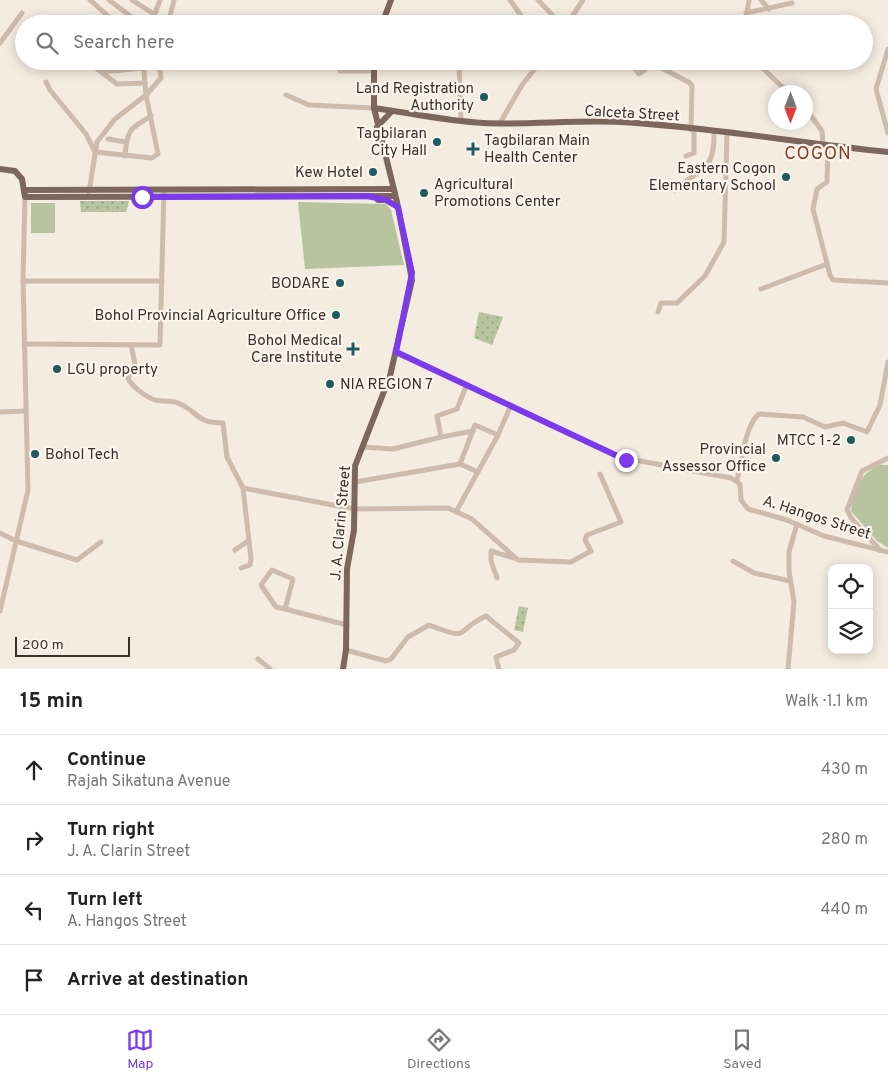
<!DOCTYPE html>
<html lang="en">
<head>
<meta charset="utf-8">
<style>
  body { margin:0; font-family:Overpass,sans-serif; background:#f6f6f6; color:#222 }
  .controls { position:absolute; right:15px; bottom:15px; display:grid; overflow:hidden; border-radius:10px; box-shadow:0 2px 12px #0003 }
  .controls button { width:45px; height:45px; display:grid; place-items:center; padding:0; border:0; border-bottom:1px solid #e0e0e0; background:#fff; color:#222; font:25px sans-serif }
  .compass { position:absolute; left:768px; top:85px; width:45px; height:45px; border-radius:50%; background:#fff; box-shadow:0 2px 12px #0003; rotate:180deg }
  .scale { position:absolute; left:15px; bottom:12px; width:115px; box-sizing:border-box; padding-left:5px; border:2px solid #3b302b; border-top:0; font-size:14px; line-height:18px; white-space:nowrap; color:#3b302b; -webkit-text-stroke:4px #fbf5ee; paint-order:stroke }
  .stop { position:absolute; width:15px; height:15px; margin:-11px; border:4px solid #7c3aed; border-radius:50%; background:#fff }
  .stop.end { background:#7c3aed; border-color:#fff; box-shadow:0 1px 5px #0008 }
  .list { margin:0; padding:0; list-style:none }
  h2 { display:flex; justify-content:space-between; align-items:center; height:65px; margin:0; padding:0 20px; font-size:21px }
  h2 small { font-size:16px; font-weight:400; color:#767676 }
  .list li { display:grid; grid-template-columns:32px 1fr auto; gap:15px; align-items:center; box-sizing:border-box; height:70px; padding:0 20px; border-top:1px solid #e0e0e0 }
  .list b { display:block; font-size:19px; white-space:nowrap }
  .list p { margin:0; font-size:16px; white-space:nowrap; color:#767676 }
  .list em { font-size:16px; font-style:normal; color:#767676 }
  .icon { flex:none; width:28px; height:28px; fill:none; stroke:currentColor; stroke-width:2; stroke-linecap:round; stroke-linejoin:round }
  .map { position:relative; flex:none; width:888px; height:669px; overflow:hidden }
  .search { position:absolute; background:#fff; box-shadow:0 2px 12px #0003; left:15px; right:15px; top:15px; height:55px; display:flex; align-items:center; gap:12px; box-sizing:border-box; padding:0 18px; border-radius:28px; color:#767676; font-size:19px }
  .sheet { height:345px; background:#fff }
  nav { display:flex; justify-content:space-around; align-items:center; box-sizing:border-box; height:70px; border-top:1px solid #e0e0e0; background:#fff; font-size:14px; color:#767676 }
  nav a { display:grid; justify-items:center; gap:2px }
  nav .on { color:#7c3aed }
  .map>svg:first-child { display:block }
  .grass { fill:url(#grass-dots) }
  .park { fill:#b8c4a0 }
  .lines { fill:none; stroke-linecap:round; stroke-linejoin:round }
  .minor { stroke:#cdbbac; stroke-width:5 }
  .major { stroke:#7d675c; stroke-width:6 }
  .route { stroke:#7c3aed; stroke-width:6 }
  .poi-dot { fill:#1f5a5e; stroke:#fbf5ee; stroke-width:2 }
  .labels { text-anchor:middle; stroke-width:4.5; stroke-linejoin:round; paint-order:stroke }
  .poi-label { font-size:15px; fill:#3b302b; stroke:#fbf5ee; text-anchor:end }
  .street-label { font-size:15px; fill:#3b302b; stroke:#fbf5ee }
  .quarter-label { font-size:18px; letter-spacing:1px; fill:#8c3b22; stroke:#fbf5ee }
</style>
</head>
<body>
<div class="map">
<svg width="888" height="669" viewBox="0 0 888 669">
  <defs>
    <pattern id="grass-dots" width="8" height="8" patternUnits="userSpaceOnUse" patternTransform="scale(1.25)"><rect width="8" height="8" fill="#b8c4a0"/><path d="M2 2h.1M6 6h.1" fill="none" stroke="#97a083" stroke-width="1.8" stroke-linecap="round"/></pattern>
  </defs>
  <rect width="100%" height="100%" fill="#f4ebe1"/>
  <g class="grass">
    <polygon points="80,201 129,201 126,212 81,212"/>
    <polygon points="479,312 503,317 492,345 474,338"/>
    <polygon points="519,606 528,608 523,632 514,630"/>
  </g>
  <g class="park">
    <polygon points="298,202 386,204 391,210 404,265 305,269"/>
    <rect x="31" y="203" width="24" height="30"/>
    <path d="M880,465h8v83l-11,-7 -26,-30c2,-21 9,-38 29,-46z"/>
  </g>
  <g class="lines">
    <g class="minor">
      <polyline points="90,0 117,24"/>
      <polyline points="109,0 141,24"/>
      <polyline points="132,0 154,14"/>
      <polyline points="510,0 527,24"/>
      <polyline points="538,0 561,24"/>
      <polyline points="761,0 769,9"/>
      <polyline points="746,13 792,3"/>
      <polyline points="126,24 131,17"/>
      <polyline points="151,24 160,0"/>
      <polyline points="168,24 174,0"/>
      <polyline points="545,24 552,15"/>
      <polyline points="567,24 583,0"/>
      <polyline points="745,24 749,0"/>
      <polyline points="0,43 22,13"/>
      <polyline points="888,49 876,89 888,133"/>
      <polyline points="459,61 461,121"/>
      <polyline points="628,61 639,74 645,70 650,62 690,83 692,86 691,130"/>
      <polyline points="755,61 788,92"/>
      <polyline points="91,64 117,84 145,83"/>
      <polyline points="340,71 374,71"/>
      <polyline points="101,72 143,68"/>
      <polyline points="46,82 50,90 86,134 95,152 152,158 158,154 146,95 143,61"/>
      <polyline points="286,95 309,105 374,108"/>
      <polyline points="806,109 822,131 823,145"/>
      <polyline points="500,123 522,85 541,61"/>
      <polyline points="108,139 126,142"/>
      <polyline points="828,146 827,182 817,189 813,209 830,275 833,280 888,283"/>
      <path d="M125,156c2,-26 4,-27 26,-40"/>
      <polyline points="686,156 694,153 694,130"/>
      <path d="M675,190c26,-23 40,-18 39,-58"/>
      <polyline points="89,192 97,142 115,119 146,95 161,78 159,61"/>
      <polyline points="23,281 162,281"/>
      <polyline points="761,289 827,264"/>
      <polyline points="658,312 661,303 677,303 705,276 724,242 727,133"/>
      <polyline points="24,344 160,345 164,189"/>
      <path d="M131,345l4,19 -7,14c3,8 18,19 27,22 8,2 15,0 23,3 20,8 17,20 45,20l4,34 16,31 111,21 94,-1 24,11 46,41 53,2 20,-11 -6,-11 2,-5 34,-13 -21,-48"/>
      <polyline points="396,351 619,457 731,478 740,484 741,500 748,509 787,520 824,536 888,552"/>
      <polyline points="0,412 26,411"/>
      <polyline points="441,437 473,431"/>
      <polyline points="362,447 393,449 441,437 437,416 457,409 467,384"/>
      <polyline points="460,464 475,425 498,435"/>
      <path d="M737,480c5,-18 8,-55 22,-66l44,3 22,10 18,-4 24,9 13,-27 8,-43"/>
      <polyline points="355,482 460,464 478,472"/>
      <polyline points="456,512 498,435 511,405"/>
      <polyline points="0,533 16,541 77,560 101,542"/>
      <polyline points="235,550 248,541"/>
      <polyline points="880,550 852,519 847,510 862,471 888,458"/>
      <polyline points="733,561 754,573 790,581"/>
      <polyline points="241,568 250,565 251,559 243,488"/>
      <polyline points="497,578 491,561 491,551 514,558"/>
      <polyline points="285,609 293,579 272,570 261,585 276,607 285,609 347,625"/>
      <polyline points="0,611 28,490 23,278 25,197"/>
      <path d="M346,650l40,11 5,-2 17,-22 21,-12c44,17 24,6 57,-9l33,27 -5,7 -18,7 3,12"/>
      <polyline points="258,659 270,669"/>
      <polyline points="788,669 794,602 789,571 789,552 797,524"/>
    </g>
    <g class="major">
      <polyline points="382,24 391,0"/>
      <path d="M374,108c36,5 72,13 109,15 45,2 91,-3 137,-1 90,5 179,21 268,30"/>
      <polyline points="377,127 392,111"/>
      <polyline points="0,169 15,171 22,179 25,197 395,196"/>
      <polyline points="25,190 393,189"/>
      <polyline points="378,200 386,200 398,207"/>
      <polyline points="343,669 346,650 347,569 354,530 355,466 390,376 412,280 397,202 374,108 374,61"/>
    </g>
  </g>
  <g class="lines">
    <polyline class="route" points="142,197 367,196 386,200 398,207 412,273 396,352 626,460"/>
  </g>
  <g class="poi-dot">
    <circle cx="484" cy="97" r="5"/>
    <circle cx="437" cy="142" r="5"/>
    <path d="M470.5 141.5h5v5h5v5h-5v5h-5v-5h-5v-5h5z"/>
    <circle cx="373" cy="172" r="5"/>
    <circle cx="786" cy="177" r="5"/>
    <circle cx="424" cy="193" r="5"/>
    <circle cx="340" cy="283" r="5"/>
    <circle cx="336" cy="315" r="5"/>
    <path d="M350.5 341.5h5v5h5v5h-5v5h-5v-5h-5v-5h5z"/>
    <circle cx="57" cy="369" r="5"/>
    <circle cx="330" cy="384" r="5"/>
    <circle cx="851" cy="440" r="5"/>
    <circle cx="35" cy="454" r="5"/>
    <circle cx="776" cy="458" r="5"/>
  </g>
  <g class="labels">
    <g class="poi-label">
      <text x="474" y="93">Land Registration<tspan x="474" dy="17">Authority</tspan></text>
      <text x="427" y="138">Tagbilaran<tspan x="427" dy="17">City Hall</tspan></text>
      <text x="484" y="145" text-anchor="start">Tagbilaran Main<tspan x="484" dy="17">Health Center</tspan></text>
      <text x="776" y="173">Eastern Cogon<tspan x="776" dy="17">Elementary School</tspan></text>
      <text x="363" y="177">Kew Hotel</text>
      <text x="434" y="189" text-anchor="start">Agricultural<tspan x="434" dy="17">Promotions Center</tspan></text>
      <text x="330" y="288">BODARE</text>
      <text x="326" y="320">Bohol Provincial Agriculture Office</text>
      <text x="342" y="345">Bohol Medical<tspan x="342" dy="17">Care Institute</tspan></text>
      <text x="67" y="374" text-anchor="start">LGU property</text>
      <text x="340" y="389" text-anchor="start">NIA REGION 7</text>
      <text x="841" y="445">MTCC 1-2</text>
      <text x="766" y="454">Provincial<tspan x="766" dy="17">Assessor Office</tspan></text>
      <text x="45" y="459" text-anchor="start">Bohol Tech</text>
    </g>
    <g class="street-label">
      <text transform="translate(632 113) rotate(3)" y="5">Calceta Street</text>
      <text transform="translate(817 517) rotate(18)" y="5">A. Hangos Street</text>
      <text transform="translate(340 523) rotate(-85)" y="5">J. A. Clarin Street</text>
    </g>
    <g class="quarter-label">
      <text x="818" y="159">COGON</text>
    </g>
  </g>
</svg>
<div class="controls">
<button><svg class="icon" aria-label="locate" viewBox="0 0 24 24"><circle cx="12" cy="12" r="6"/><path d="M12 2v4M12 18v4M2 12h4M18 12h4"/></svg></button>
<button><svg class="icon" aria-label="layers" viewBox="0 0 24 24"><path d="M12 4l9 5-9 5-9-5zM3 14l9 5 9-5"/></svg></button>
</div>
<svg class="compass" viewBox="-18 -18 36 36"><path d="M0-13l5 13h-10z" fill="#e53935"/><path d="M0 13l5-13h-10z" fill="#767676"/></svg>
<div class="scale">200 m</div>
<div class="stop" style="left:142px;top:197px"></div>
<div class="stop end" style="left:626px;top:460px"></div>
<div class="search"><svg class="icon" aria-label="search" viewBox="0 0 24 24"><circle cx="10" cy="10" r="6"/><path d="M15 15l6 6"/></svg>Search here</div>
</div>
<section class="sheet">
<h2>15 min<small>Walk · 1.1 km</small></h2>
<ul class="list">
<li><svg class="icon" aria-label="ahead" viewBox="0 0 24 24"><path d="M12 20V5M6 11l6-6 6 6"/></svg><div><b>Continue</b><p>Rajah Sikatuna Avenue</p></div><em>430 m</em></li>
<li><svg class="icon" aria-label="right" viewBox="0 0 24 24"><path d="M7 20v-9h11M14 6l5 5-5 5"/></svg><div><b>Turn right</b><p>J. A. Clarin Street</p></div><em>280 m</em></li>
<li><svg class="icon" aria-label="left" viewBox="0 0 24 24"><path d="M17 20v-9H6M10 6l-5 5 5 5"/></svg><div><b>Turn left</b><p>A. Hangos Street</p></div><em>440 m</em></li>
<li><svg class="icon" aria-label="arrive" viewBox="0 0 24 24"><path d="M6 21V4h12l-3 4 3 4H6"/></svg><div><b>Arrive at destination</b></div></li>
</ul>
</section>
<nav>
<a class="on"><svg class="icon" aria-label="map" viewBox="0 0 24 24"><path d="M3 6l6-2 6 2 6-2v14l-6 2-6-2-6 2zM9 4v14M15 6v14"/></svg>Map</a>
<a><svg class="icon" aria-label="directions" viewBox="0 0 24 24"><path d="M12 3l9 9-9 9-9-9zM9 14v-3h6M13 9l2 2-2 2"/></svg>Directions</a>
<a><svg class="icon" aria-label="saved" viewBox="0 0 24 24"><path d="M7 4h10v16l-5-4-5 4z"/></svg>Saved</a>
</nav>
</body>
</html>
